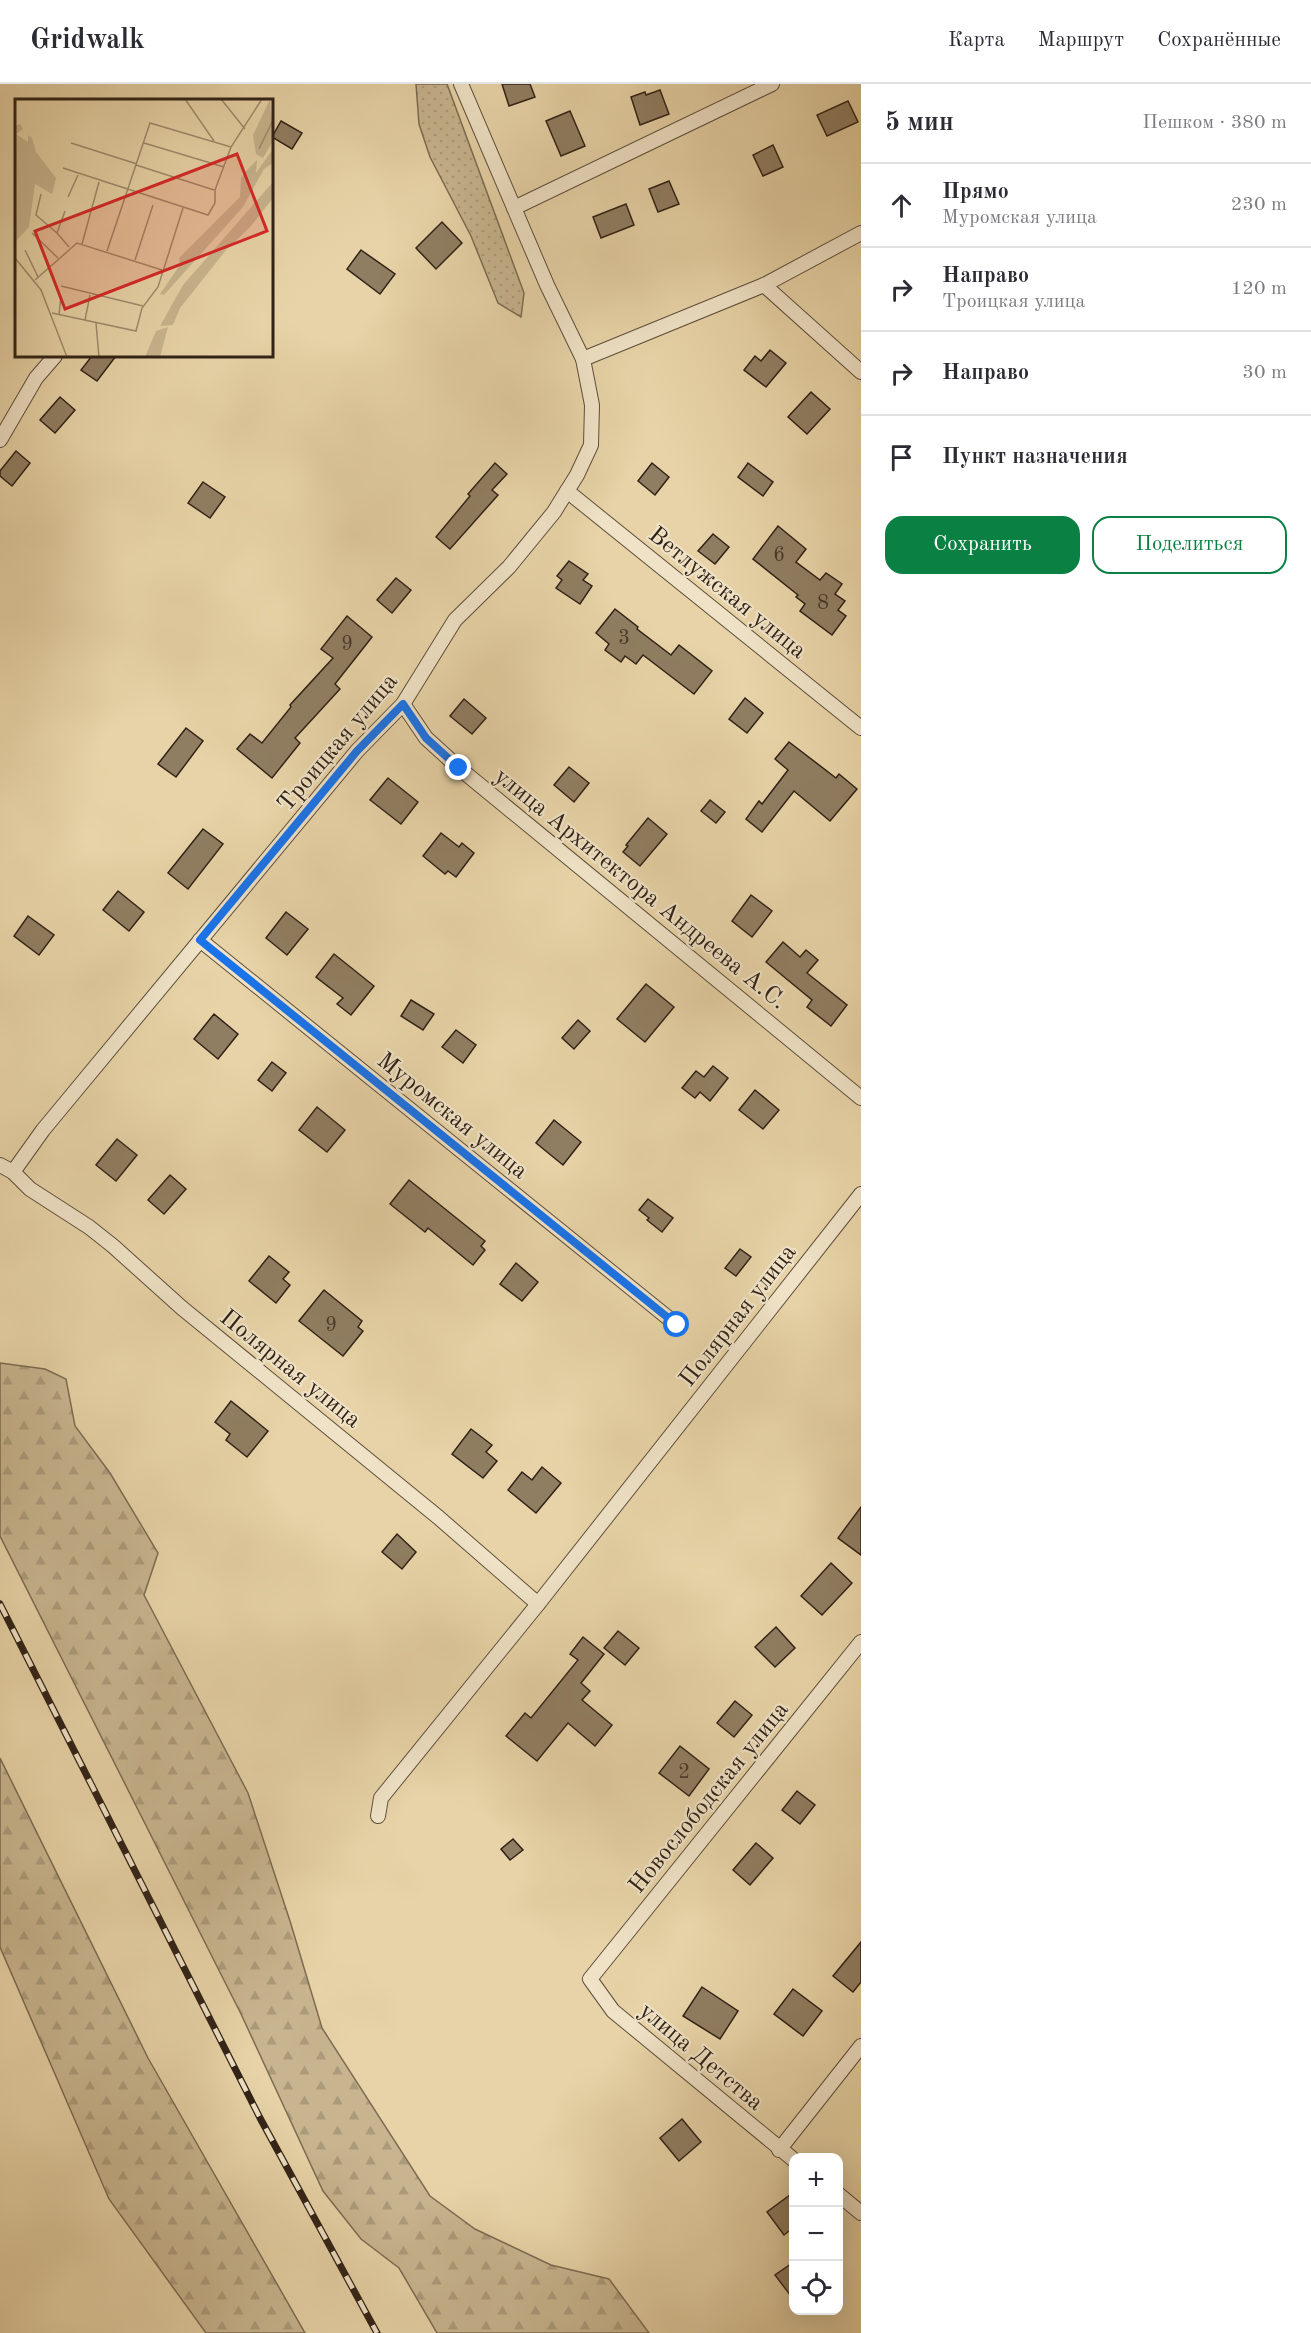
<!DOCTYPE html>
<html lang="ru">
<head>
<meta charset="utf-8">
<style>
  body { margin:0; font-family:"Old Standard TT",serif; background:#f2f2f3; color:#2b2b33 }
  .controls { position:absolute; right:18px; bottom:18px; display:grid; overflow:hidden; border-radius:12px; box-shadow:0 6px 24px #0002 }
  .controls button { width:54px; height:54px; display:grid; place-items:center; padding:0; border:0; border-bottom:2px solid #e1e1e2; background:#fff; color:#2b2b33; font:30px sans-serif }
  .stop { position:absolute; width:18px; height:18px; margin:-14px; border:4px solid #1a73e8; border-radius:50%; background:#fff }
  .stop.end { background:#1a73e8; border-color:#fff; box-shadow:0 2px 6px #0008 }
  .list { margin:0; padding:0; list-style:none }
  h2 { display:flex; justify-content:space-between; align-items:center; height:78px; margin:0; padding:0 24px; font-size:26px }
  h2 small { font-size:20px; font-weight:400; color:#7c7c81 }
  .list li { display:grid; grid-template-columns:39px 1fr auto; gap:18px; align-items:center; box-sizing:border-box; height:84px; padding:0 24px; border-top:2px solid #e1e1e2 }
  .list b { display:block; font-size:22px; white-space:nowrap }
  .list p { margin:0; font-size:20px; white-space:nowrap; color:#7c7c81 }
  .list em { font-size:20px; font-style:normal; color:#7c7c81 }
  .actions { display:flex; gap:12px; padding:18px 24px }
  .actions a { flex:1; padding:14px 0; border:2px solid #0b8043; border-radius:18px; text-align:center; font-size:21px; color:#0b8043 }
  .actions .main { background:#0b8043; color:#fff }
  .icon { flex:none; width:33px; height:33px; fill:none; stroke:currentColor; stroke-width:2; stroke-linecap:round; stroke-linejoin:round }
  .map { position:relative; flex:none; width:861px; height:2249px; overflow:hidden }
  header { display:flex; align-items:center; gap:36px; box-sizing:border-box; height:84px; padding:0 30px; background:#fff; border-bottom:2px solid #e1e1e2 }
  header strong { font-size:28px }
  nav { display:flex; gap:33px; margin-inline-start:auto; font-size:21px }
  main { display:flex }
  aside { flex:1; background:#fff }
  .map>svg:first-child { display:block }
  .grass { fill:url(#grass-dots); stroke:#7c6c53; stroke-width:1.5 }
  .forest { fill:url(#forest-firs); stroke:#7c6c53; stroke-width:1.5 }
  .building { fill:#907e62; stroke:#312217; stroke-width:1.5 }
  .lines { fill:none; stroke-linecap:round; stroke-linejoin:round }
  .street-casing { stroke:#5e4e3b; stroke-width:16 }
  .street { stroke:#efe2c6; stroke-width:14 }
  .rail-casing { stroke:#312217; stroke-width:7 }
  .rail { stroke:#efe2c6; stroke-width:4.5; stroke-dasharray:14; stroke-linecap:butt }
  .route { stroke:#1a73e8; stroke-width:8 }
  .labels { text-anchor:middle; stroke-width:4.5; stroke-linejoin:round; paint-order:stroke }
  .number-label { font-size:21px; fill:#49392a }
  .street-label { font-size:24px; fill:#312217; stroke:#efe2c6 }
  .inset-road { fill:none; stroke:#9e8c6d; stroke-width:1.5 }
  .view { fill:#d62828; fill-opacity:0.15; stroke:#d62828; stroke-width:3 }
  .inset-edge { fill:none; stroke:#312217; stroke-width:3 }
</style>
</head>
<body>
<header>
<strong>Gridwalk</strong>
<nav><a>Карта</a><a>Маршрут</a><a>Сохранённые</a></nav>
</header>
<main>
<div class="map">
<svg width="861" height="2249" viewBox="0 0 861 2249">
  <defs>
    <pattern id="grass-dots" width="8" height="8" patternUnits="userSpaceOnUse" patternTransform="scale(1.5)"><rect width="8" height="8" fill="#c8b58f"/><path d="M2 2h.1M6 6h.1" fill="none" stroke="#ac9b7b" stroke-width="1.8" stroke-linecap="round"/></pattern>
    <pattern id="forest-firs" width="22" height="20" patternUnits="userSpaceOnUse" patternTransform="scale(1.5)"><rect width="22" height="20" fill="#c8b58f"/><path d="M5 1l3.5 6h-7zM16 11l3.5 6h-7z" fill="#ac9b7b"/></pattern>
  </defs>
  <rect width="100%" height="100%" fill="#e7d3a7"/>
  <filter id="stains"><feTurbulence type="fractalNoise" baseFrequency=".00333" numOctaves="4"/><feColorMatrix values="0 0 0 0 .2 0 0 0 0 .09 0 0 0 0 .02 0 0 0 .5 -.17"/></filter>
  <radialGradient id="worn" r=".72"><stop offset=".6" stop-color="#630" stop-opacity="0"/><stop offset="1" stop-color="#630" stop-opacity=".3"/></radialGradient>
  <polygon class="grass" points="416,0 447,0 524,209 521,233 498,219 471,152 430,73 419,40"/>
  <g class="forest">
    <polygon points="0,1279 45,1285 66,1295 75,1342 110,1389 158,1469 144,1511 248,1709 290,1837 322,1944 430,2112 475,2145 551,2181 609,2195 649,2249 437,2249 399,2184 361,2155 323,2107 241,1930 0,1452"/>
    <polygon points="0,1674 148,1974 305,2249 206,2249 109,2115 0,1863"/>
  </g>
  <g class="building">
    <polygon points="502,0 530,0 535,13 509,22"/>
    <polygon points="660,6 669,30 640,41 631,13 645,8 646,11"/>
    <polygon points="848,17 858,38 827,52 817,31"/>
    <polygon points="570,27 585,62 561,72 546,37"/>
    <polygon points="281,37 302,49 292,65 272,53"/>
    <polygon points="773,61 783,83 763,92 753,71"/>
    <polygon points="669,97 679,120 658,128 649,105"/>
    <polygon points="626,120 634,141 601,154 593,133"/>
    <polygon points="442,138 462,159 436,185 416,164"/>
    <polygon points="361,166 395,190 380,210 347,185"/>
    <polygon points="770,266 786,279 766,303 744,286 755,272 761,277"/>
    <polygon points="92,272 116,272 97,297 81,286"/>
    <polygon points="811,308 830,325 807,350 788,333"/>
    <polygon points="60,313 75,326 55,349 40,336"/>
    <polygon points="16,367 30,379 12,402 0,392 0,387"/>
    <polygon points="495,379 507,390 492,406 498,411 450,465 436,453 470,412 468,410"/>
    <polygon points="652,379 669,393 655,411 638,397"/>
    <polygon points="748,379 773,398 763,412 738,393"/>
    <polygon points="203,398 225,413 210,434 188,419"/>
    <polygon points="778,442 806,465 796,478 820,496 826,489 842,500 835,510 845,517 838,526 846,532 832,551 800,527 805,520 796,513 798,511 753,475"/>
    <polygon points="713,450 729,463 715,480 698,467"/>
    <polygon points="569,477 588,490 583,496 592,502 580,520 556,504 562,496 557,492"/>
    <polygon points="396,494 411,506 392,529 377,516"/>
    <polygon points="615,525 638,543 637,545 671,571 679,561 712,587 694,610 643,571 636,580 625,572 621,578 605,566 609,560 596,549"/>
    <polygon points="347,532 372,553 335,600 340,605 295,654 300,659 272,694 237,665 250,650 262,659 291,623 290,621 333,574 321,565"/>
    <polygon points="745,614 763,629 747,649 729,635"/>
    <polygon points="464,615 486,634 472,650 450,632"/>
    <polygon points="186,644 203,657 176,693 158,680"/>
    <polygon points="789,658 836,694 839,690 857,705 830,737 794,707 762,748 746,735 759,717 762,720 788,686 775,675"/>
    <polygon points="569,683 589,699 574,718 554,701"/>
    <polygon points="388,694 418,718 401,740 370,716"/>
    <polygon points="710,716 725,728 716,739 701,727"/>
    <polygon points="648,734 667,750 640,782 623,768 628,762 626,761"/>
    <polygon points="203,745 223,760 188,805 168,789"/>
    <polygon points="441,749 459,763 462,759 474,769 456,793 448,787 445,790 423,772"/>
    <polygon points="118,807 144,828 129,847 103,826"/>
    <polygon points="751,811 772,827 752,853 732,837"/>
    <polygon points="286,828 308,845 287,871 266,854"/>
    <polygon points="28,832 54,851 39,871 14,852"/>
    <polygon points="783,858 800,873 806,866 818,876 807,889 847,921 831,942 807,923 812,916 766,878"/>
    <polygon points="334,870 374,902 351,931 337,920 343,914 316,893"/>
    <polygon points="646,900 674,923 645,958 617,935"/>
    <polygon points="411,916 434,930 423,946 401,932"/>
    <polygon points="214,930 238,950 218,975 194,955"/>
    <polygon points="578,936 590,947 574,965 562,954"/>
    <polygon points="456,946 476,961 463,979 442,963"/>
    <polygon points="272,978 286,989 272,1007 258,996"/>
    <polygon points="713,982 728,994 710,1017 700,1008 695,1014 682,1004 696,987 704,993"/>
    <polygon points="755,1006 779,1026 763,1045 739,1026"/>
    <polygon points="317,1023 345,1046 327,1068 299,1046"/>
    <polygon points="554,1036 581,1058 563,1081 536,1059"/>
    <polygon points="117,1055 137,1071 116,1097 96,1081"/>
    <polygon points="170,1091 186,1105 164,1130 148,1116"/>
    <polygon points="409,1096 485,1157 481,1162 485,1166 473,1181 428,1144 425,1148 390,1120"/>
    <polygon points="648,1115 673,1134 662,1148 647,1136 649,1134 639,1126"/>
    <polygon points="740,1165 751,1173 736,1192 725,1184"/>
    <polygon points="269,1172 289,1188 283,1195 290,1201 276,1219 249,1197"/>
    <polygon points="516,1179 538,1198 522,1217 500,1200"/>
    <polygon points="324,1206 362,1237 358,1243 363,1247 343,1272 299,1237"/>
    <polygon points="231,1317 268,1347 247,1373 226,1356 230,1350 215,1338"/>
    <polygon points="471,1345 492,1361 486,1368 497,1377 483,1394 452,1370"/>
    <polygon points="542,1383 561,1399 536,1429 508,1406 522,1388 532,1396"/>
    <polygon points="861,1423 861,1471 838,1454"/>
    <polygon points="397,1450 416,1468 402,1485 382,1468"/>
    <polygon points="831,1479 852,1499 822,1531 801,1512"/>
    <polygon points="776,1543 795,1564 775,1583 755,1563"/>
    <polygon points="618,1547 639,1564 625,1581 604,1564"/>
    <polygon points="583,1553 604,1570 581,1599 590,1607 582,1616 612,1641 595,1662 568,1639 537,1677 506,1652 525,1629 531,1634 578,1576 570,1570"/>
    <polygon points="735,1617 752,1631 734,1653 717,1639"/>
    <polygon points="680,1662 709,1685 689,1712 659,1689"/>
    <polygon points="797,1707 815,1721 800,1740 782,1726"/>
    <polygon points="513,1755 523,1766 510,1776 501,1765"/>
    <polygon points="756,1759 773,1774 750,1801 733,1786"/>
    <polygon points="861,1858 861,1898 853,1908 833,1892"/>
    <polygon points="702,1903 738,1927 720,1955 683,1932"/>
    <polygon points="793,1905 822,1927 803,1952 774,1930"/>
    <polygon points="682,2035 701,2058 679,2077 660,2054"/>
    <polygon points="794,2108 794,2143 784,2151 767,2128"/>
    <polygon points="794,2178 794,2216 775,2191"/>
  </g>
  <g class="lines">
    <defs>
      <g id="street">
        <polyline points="514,124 772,0"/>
        <polyline points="764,201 861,149"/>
        <polyline points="583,275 764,201 861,288"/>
        <polyline points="0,356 36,294 55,272"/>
        <polyline points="567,407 861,644"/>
        <polyline points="403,620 426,654 459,684 861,1014"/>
        <polyline points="200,856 677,1241"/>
        <polyline points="0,1081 13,1088 30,1105 89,1143 113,1162 182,1224 438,1433 538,1520"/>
        <polyline points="13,1088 43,1046 357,667 403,620 455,536 509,483 554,428 577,391 591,361 592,321 583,275 547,201 461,0"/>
        <polyline points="378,1732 381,1714 538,1520 861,1110"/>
        <polyline points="779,2066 861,1962"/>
        <polyline points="794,2076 613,1927 590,1895 861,1558"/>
        <polyline points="838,2110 861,2129"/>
      </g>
    </defs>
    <use href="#street" class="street-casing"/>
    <use href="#street" class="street"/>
    <defs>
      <polyline id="rail" points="0,1520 260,2034 377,2249"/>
    </defs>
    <use href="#rail" class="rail-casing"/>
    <use href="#rail" class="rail"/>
  </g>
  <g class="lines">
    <polyline class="route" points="459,684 426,654 403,620 357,667 200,856 677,1241"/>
  </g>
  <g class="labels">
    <g class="number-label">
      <text x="779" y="477">6</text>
      <text x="823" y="525">8</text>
      <text x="624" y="560">3</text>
      <text x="347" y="566">9</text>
      <text x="331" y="1247">9</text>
      <text x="684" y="1694">2</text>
    </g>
    <g class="street-label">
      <text transform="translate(728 508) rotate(39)" y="8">Ветлужская улица</text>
      <text transform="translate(337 658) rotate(-50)" y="8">Троицкая улица</text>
      <text transform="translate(641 804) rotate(39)" y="8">улица Архитектора Андреева А.С.</text>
      <text transform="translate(453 1031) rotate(39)" y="8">Муромская улица</text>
      <text transform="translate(737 1231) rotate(-52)" y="8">Полярная улица</text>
      <text transform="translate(291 1284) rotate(39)" y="8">Полярная улица</text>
      <text transform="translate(708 1713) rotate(-51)" y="8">Новослободская улица</text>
      <text transform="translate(702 1972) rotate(40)" y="8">улица Детства</text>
    </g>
  </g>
  <g transform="translate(15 15)">
    <rect width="258" height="258" fill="#e7d3a7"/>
    <path d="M5,25l3,5 -7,5 12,8v-7l4,3 4,14 20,26 -4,16 -17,-10 -6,43 -14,15v-116zM258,50v14l-9,6 -21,38 -79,88 -4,-1 20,-29 -1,-7 61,-61 1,-19 5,-7 11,-11 -1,13zM258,83v16l-22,28 -24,23 -47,59 -7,17 -13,1 23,-41zM153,228l-8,30h-15l11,-26z" fill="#c8b58f"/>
    <path d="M255,0l3,42 -10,17 -7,-4 -3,-19z" fill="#c8b58f"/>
    <path class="inset-road" d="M170,0l29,42M206,0l24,30M56,44l66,21M129,44l80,24M244,50l14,-29M121,66l78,25M48,69l145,47 7,-12v-13l16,-43 31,-48M26,95l-5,21 21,18M53,98l10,-22M50,112l-8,22 12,14M17,134l26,25M67,145l17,-62M10,151l13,27M92,152l43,-128 81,24M0,159l26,32 26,67M120,161l18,-55M20,181l42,-37 85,27M46,187l82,20M37,214l84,18 6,-23 16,-21 25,-79M44,216l2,-19M70,221l5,-25M81,224l3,34"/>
    <path class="view" d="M222,55l30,77 -202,78 -30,-78z"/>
    <rect width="258" height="258" class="inset-edge"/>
  </g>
  <rect width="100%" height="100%" filter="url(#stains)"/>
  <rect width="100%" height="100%" fill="url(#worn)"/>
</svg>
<div class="controls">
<button>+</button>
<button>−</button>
<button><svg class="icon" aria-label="locate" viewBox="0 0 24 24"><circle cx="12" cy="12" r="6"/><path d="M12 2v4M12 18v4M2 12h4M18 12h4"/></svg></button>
</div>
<div class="stop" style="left:677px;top:1241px"></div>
<div class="stop end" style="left:459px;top:684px"></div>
</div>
<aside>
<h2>5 мин<small>Пешком · 380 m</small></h2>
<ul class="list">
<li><svg class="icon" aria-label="ahead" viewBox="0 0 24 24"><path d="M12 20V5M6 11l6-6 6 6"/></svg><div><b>Прямо</b><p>Муромская улица</p></div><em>230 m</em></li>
<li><svg class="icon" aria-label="right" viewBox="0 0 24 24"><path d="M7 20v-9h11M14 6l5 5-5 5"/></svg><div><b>Направо</b><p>Троицкая улица</p></div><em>120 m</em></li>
<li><svg class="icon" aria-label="right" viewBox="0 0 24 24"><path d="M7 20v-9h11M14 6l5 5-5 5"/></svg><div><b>Направо</b></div><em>30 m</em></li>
<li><svg class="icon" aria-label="arrive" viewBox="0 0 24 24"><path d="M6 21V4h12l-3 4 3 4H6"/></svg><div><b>Пункт назначения</b></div></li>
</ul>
<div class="actions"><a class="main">Сохранить</a><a>Поделиться</a></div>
</aside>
</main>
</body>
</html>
